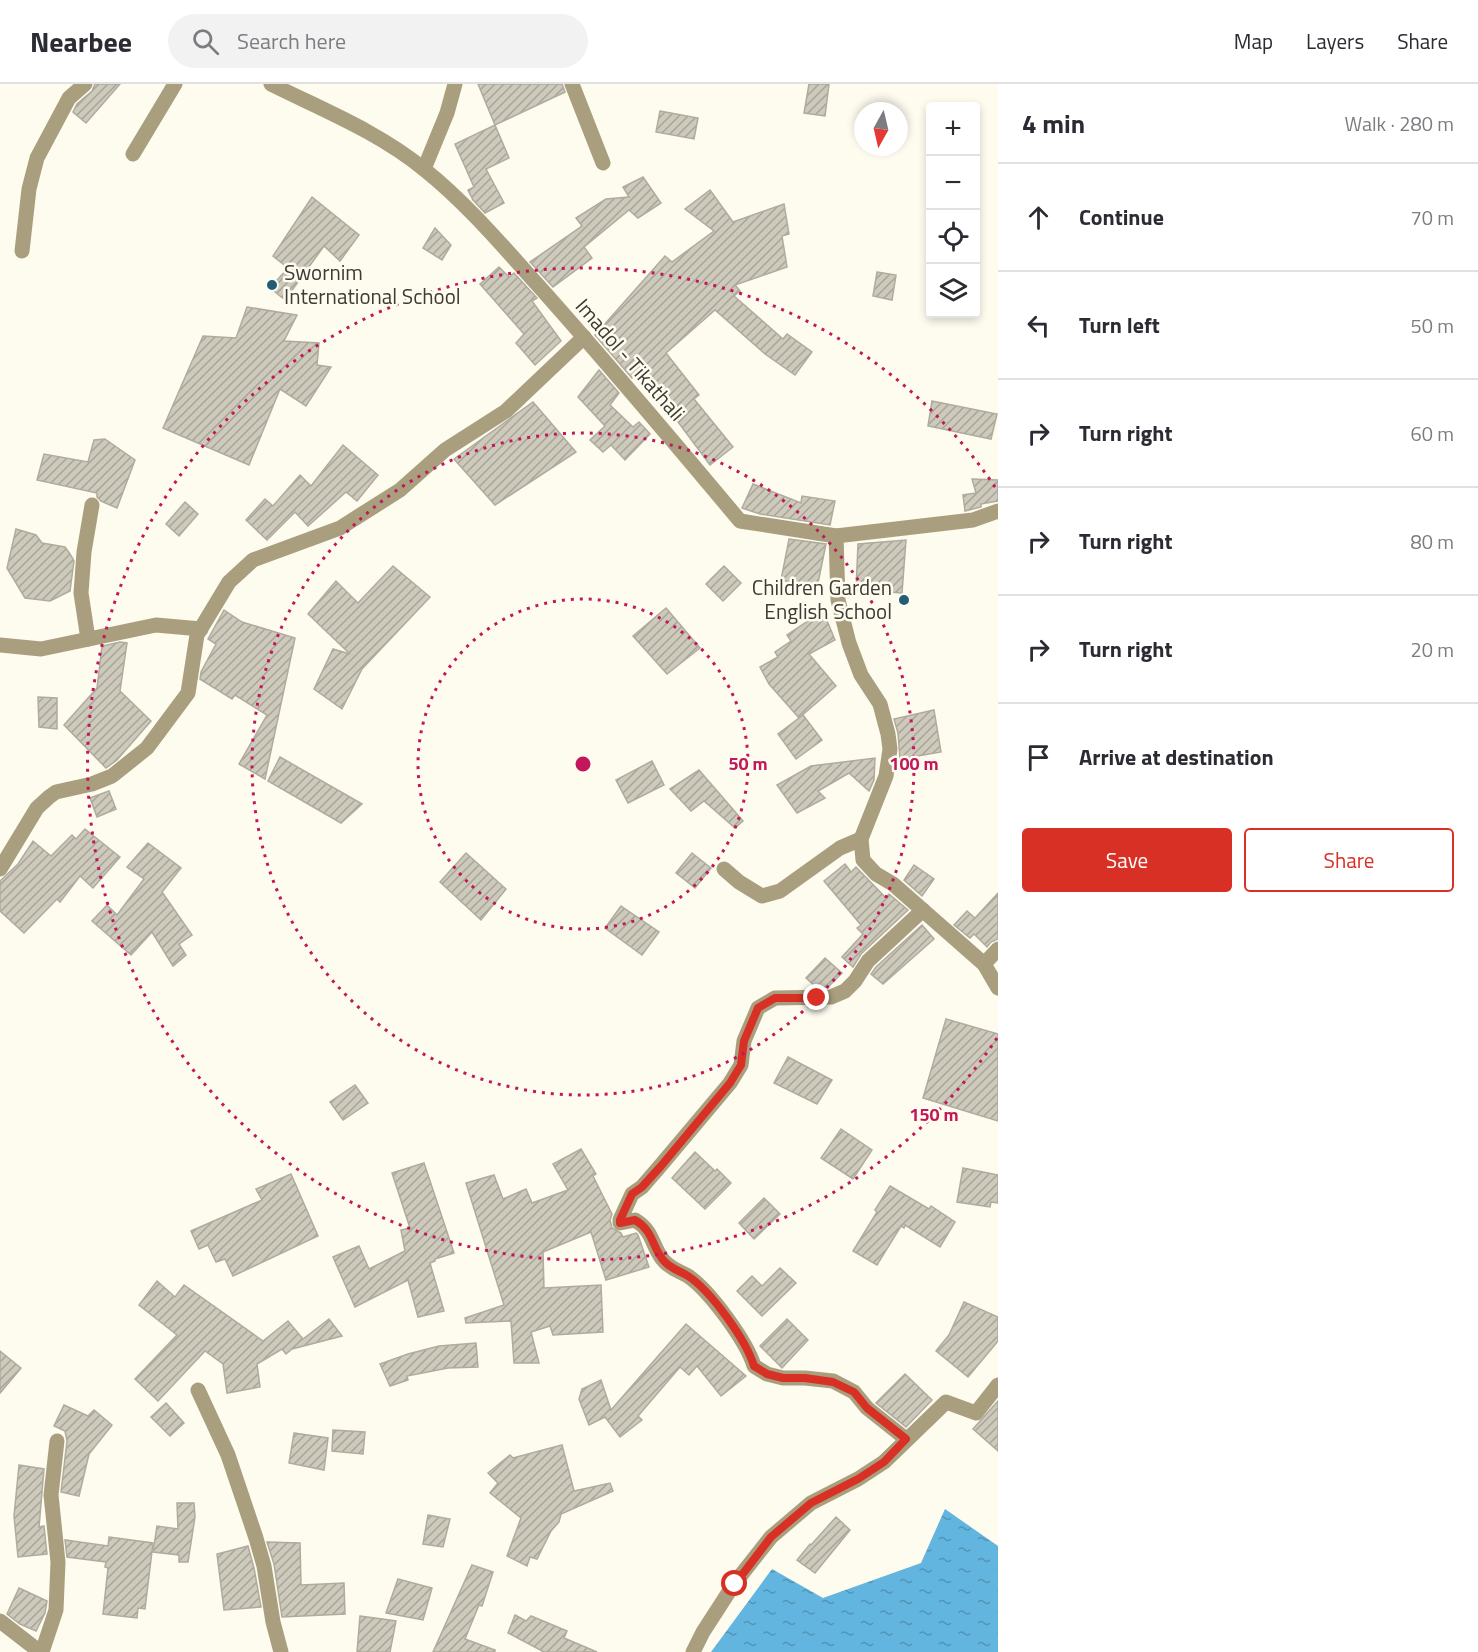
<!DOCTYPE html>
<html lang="en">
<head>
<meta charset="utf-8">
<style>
  body { margin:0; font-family:"Titillium Web",sans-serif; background:#f2f2f3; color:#2b2b33 }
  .controls { position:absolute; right:18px; top:18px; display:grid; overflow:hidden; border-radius:6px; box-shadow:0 3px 9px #0003 }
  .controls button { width:54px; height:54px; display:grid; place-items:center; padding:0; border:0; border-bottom:2px solid #e1e1e2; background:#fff; color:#2b2b33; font:30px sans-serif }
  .compass { position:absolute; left:854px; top:18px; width:54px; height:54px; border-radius:50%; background:#fff; box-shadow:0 3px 9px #0003; rotate:188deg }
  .stop { position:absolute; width:18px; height:18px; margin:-14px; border:4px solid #d93025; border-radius:50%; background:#fff }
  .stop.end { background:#d93025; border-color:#fff; box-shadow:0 2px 6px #0008 }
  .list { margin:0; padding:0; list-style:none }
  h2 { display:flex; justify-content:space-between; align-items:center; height:78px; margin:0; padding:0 24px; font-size:26px }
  h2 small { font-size:20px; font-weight:400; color:#7c7c81 }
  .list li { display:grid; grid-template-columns:39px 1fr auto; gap:18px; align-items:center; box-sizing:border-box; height:108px; padding:0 24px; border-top:2px solid #e1e1e2 }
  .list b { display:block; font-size:22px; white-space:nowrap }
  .list em { font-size:20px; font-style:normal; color:#7c7c81 }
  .actions { display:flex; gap:12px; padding:18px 24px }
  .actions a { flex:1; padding:14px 0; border:2px solid #d93025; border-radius:6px; text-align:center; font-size:21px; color:#d93025 }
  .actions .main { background:#d93025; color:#fff }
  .icon { flex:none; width:33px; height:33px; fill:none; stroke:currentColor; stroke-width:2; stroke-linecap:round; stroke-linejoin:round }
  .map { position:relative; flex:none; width:998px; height:1568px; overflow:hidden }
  header { display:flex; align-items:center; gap:36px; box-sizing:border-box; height:84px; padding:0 30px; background:#fff; border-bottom:2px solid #e1e1e2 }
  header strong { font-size:28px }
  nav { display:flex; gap:33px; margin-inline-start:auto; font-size:21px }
  .search { width:420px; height:54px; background:#f2f2f3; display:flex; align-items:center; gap:15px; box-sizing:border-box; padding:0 21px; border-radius:33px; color:#7c7c81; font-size:22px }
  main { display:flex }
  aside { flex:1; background:#fff }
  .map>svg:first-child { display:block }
  .water { fill:url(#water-ripples) }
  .building { fill:url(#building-hatch); stroke:#afab9d; stroke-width:1.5 }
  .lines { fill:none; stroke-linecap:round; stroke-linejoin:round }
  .minor { stroke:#a99f7f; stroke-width:15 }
  .route { stroke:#d93025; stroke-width:8 }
  .ring { fill:none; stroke:#c2185b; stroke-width:3; stroke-dasharray:3 6 }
  .poi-dot { fill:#245c76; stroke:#fefbef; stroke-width:2 }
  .labels { text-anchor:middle; stroke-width:5; stroke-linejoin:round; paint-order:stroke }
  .poi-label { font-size:21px; fill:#3d3b35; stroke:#fefbef; text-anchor:start }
  .street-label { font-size:21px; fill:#3d3b35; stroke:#fefbef }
  .centre { fill:#c2185b; stroke:#fefbef; stroke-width:3 }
  .ring-label { font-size:18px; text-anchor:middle; font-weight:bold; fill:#c2185b; stroke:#fefbef; stroke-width:5; stroke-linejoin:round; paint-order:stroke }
</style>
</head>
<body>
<header>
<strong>Nearbee</strong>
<div class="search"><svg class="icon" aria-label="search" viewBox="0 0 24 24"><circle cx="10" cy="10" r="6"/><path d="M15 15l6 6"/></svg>Search here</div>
<nav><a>Map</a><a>Layers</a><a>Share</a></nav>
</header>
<main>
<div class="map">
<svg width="998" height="1568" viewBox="0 0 998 1568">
  <defs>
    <pattern id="water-ripples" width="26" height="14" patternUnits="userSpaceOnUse" patternTransform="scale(1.5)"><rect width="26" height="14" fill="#61b5df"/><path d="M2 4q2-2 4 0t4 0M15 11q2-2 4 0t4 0" fill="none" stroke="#5194b6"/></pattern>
    <pattern id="building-hatch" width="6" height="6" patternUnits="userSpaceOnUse" patternTransform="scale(1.5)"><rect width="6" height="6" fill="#cdc9bb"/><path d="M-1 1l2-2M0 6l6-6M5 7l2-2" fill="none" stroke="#a8a499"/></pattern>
  </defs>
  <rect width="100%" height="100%" fill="#fefbef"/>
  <polygon class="water" points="945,1425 998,1462 998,1568 711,1568 772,1485 823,1514 921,1479"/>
  <g class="building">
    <polygon points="95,0 120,0 86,39 73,28 77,20 92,7"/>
    <polygon points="478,0 562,0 565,8 495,41"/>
    <polygon points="809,0 829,0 825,32 804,29"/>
    <polygon points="660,27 698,34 694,55 656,48"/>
    <polygon points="495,41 509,74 486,85 504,119 485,129 473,116 468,106 474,103 455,60"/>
    <polygon points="643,93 661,119 638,134 629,126 584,163 592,174 553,203 530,178 582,142 576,134 606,115 629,113 623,103"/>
    <polygon points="710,106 733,138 784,120 789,150 782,152 787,183 735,201 740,207 734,212 783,255 787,250 812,268 795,291 765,270 715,226 666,269 699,311 694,315 733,363 710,381 652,303 637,288 632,294 595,251 665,172 672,178 714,147 685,125"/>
    <polygon points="312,113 359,151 340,177 324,162 285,216 270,204 288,184 273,172"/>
    <polygon points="435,144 451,161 442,176 423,164"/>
    <polygon points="499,183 509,193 514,189 537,214 532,217 561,257 535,281 516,259 524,250 480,200"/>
    <polygon points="877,188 896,191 892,216 873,212"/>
    <polygon points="247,223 297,231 284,257 319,259 317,281 331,283 306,322 280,305 249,381 163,344 203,252 236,254"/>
    <polygon points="599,286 619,309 610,321 633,343 639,338 650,350 625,376 611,361 603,368 590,356 605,342 578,313"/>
    <polygon points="932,317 997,330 991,355 928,342"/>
    <polygon points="533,318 576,368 495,421 454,375"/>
    <polygon points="105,355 135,376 117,424 101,417 97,413 97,409 37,396 44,370 88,378 94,356"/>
    <polygon points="343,361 378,391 357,417 346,408 308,442 295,428 267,456 246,436 265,415 273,422 300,391 311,402"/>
    <polygon points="972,395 998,396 998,417 981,420 981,423 965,427 963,411 976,409"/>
    <polygon points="753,400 801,419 802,412 835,417 830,441 760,430 742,424"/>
    <polygon points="185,418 198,430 179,452 166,440"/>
    <polygon points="16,445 36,451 42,459 65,463 70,470 74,477 70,507 50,517 25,514 7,484"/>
    <polygon points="789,455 826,460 817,504 781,496"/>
    <polygon points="906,456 902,509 856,506 858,460"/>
    <polygon points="393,482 430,513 362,585 342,625 314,605 333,565 350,570 308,530 336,497 358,519"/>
    <polygon points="724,482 741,499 723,517 706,500"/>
    <polygon points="666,524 700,564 667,590 633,552"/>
    <polygon points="224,526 242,538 295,554 265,695 239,680 267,631 235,611 232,615 200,595 201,588 216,560 208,555"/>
    <polygon points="823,527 835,556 809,570 836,602 799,634 769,600 760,583 778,573 775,568 791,557 787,551"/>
    <polygon points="120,558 127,559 120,607 151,637 117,676 106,684 64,641 97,604 102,562"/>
    <polygon points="38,613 57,614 57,645 39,643"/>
    <polygon points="934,626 941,668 900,675 898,649 894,635"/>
    <polygon points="803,631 822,656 796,675 778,650"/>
    <polygon points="280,673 362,720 341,739 268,697"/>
    <polygon points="875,674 874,696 869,707 849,689 818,707 825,714 797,729 777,701 811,682"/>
    <polygon points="652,677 664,701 628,719 616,696"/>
    <polygon points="699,686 743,737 735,744 704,717 691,727 670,705"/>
    <polygon points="109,707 116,725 97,733 90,714"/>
    <polygon points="85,745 120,773 93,804 80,792 60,818 57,815 24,849 0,827 0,797 18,780 33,757 51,772 72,751 76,755"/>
    <polygon points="148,759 181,784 162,808 192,851 179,860 186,871 173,882 152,848 131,871 92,837 107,821 117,831 144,795 127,783"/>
    <polygon points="466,769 506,805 481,836 440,798"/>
    <polygon points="692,769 711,784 695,804 676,789"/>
    <polygon points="845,780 851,788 856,783 886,814 889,810 908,826 861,870 853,883 842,873 863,850 857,844 861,841 824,797"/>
    <polygon points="914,781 934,795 922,812 904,796"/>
    <polygon points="998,809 998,855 991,858 987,863 974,850 970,854 954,841 967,827 975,834"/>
    <polygon points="621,822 659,848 642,871 605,844"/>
    <polygon points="922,841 934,855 883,900 871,890 876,883"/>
    <polygon points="825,874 842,889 828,903 817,904 806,894"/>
    <polygon points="946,935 998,950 998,1037 923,1014"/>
    <polygon points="788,973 832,996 817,1020 774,999"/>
    <polygon points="355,1001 368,1019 343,1036 330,1018"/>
    <polygon points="841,1045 872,1066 853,1095 821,1074"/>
    <polygon points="581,1065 596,1090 593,1092 612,1130 610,1136 612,1144 621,1149 623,1153 636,1149 638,1151 649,1183 606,1196 591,1148 543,1168 544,1204 601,1201 603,1248 553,1251 550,1242 531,1248 539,1279 514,1279 511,1237 466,1239 465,1234 504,1221 466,1099 494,1091 503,1115 526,1105 532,1119 568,1106 553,1080"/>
    <polygon points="695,1068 715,1087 717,1085 731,1099 705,1125 672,1094"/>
    <polygon points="424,1079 454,1169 435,1175 435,1177 430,1179 444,1227 418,1233 408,1196 355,1223 333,1173 359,1162 369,1185 405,1167 401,1146 410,1144 392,1089"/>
    <polygon points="963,1084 998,1091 998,1119 991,1118 990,1123 957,1118"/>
    <polygon points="291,1090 318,1152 233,1192 225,1175 216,1178 208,1161 199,1165 191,1147 262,1116 256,1105"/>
    <polygon points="890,1102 929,1125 931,1122 955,1138 940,1163 905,1141 904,1144 901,1142 877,1181 853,1167 877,1128 875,1126"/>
    <polygon points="764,1114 780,1130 754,1155 739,1139"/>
    <polygon points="780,1184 796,1199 762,1232 737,1207 752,1192 762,1202"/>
    <polygon points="157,1197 175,1213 184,1201 263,1257 288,1237 303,1255 329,1235 342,1252 292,1265 286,1270 282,1265 257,1280 260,1303 227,1309 223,1280 205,1267 158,1317 135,1295 177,1251 139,1221"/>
    <polygon points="964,1218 998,1233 998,1257 968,1293 936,1267 949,1251"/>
    <polygon points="787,1235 808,1256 782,1284 760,1262"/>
    <polygon points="686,1240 746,1292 721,1312 697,1282 689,1291 680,1283 638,1332 642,1336 620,1353 605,1333 589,1341 579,1315 582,1305 601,1296 611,1326"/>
    <polygon points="476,1259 478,1283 448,1284 407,1292 408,1296 390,1302 380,1280 408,1270 439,1262"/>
    <polygon points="0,1267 21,1284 0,1309"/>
    <polygon points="905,1290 932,1316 906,1343 876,1319"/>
    <polygon points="998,1317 998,1367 973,1345"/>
    <polygon points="166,1319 184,1339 170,1352 151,1333"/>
    <polygon points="64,1321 88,1332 94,1326 112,1341 89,1370 79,1412 61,1408 67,1357 65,1347 54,1342"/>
    <polygon points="333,1346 365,1348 363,1370 332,1367"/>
    <polygon points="294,1349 328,1354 324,1386 289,1379"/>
    <polygon points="562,1361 574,1407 610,1399 613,1407 561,1430 559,1438 551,1447 537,1475 530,1473 527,1482 507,1472 521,1434 490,1409 498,1399 488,1389 510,1371 513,1374"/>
    <polygon points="19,1381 44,1385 39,1443 44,1442 47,1470 18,1473 14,1432"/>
    <polygon points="177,1419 194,1419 195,1433 188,1478 179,1478 179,1471 153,1468 157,1442 178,1445"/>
    <polygon points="428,1431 450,1435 443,1463 423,1460"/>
    <polygon points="836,1433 850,1446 815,1489 797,1476 810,1460 811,1461"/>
    <polygon points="109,1453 153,1459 145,1525 138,1524 137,1534 103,1530 108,1484 105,1483 106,1478 67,1473 65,1456 108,1462"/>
    <polygon points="267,1458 300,1459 301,1501 344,1499 345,1530 282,1533 274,1480"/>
    <polygon points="248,1462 254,1484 261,1523 224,1526 217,1470"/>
    <polygon points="472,1481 493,1488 482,1522 479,1521 465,1555 495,1566 495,1568 433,1568"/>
    <polygon points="398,1495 432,1504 423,1536 386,1529"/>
    <polygon points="19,1504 47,1517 45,1529 36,1547 20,1540 7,1530"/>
    <polygon points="515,1531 526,1537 531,1532 567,1547 564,1554 597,1568 544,1568 508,1549"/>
    <polygon points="360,1532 396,1537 390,1568 357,1568"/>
  </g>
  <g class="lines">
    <g class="minor">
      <path d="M271,0c52,26 108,48 154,86 41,33 76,74 111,113 70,78 137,158 204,238l96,15 137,-16 25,-9"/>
      <polyline points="572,0 603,79"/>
      <polyline points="133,70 175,0"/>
      <polyline points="424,85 447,29 455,0"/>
      <polyline points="22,167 29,105 37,74 69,14 85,0"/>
      <polyline points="836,452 838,516 849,559 861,591 880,620 888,650 890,665 886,692 861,755 863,776 876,790 893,800 984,880 998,904"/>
      <polyline points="88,555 81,509 84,468 92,421"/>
      <polyline points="0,561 41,565 156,541 201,545"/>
      <polyline points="0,785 37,724 49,713 56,708 92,700 112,692 147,664 188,609 197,551 229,498 253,476 340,444 400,406 445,366 506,327 584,253"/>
      <polyline points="724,785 739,798 762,812 780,807 840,764 861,755"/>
      <polyline points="984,880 998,865"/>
      <polyline points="198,1306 228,1371 256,1454 264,1482 273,1538 281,1568"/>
      <path d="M906,1355l-39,-31 -13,-16 -21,-11 -28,-3h-22l-16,-4 -13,-8c-7,-24 -44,-75 -66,-90 -9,-5 -17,-7 -24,-15 -12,-13 -10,-30 -29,-41l-15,3v-3l12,-26 10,-7 19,-22 69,-82 11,-18 3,-24 14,-33 17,-10 56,-1 14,-6 10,-10 13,-20 55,-51"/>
      <polyline points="0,1537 40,1568"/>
      <polyline points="42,1568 56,1526 58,1478 51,1411 57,1357"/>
      <polyline points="693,1568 703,1548 734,1500 771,1453 811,1419 858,1395 884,1378 946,1318 976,1329 998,1301"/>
    </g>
  </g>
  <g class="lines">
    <path class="route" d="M735,1500l36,-47 40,-34 47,-24 26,-17 22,-23 -39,-31 -13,-16 -21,-10 -28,-4h-22l-16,-4 -13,-8c-8,-26 -43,-75 -66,-90 -8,-5 -17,-7 -24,-15 -12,-13 -10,-30 -29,-41l-15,3v-3l12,-26 10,-7 19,-21 69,-83 11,-18 3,-24 14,-33 17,-10h42"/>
  </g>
  <g class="ring">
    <circle cx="583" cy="680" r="165"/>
    <circle cx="583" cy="680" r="331"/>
    <path d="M997 954A496 496 0 1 1 997 406"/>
  </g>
  <g class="poi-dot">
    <circle cx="272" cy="201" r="6"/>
    <circle cx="904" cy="516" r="6"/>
  </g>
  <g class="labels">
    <g class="poi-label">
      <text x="284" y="196">Swornim<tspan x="284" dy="24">International School</tspan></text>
      <text x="892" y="511" text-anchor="end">Children Garden<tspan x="892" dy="24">English School</tspan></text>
    </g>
    <g class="street-label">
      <text transform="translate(630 276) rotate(49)" y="7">Imadol - Tikathali</text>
    </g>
  </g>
  <circle cx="583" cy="680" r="9" class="centre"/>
  <g class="ring-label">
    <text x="748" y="686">50 m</text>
    <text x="914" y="686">100 m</text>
    <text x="934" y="1037">150 m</text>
  </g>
</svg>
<div class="controls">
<button>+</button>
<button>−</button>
<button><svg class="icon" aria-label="locate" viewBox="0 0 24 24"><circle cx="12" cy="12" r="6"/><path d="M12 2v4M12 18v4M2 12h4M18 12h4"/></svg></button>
<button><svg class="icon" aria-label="layers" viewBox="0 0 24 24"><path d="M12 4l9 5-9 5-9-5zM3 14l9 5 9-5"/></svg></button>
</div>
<svg class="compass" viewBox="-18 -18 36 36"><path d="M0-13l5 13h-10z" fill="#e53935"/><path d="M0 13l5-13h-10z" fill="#7c7c81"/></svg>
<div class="stop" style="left:735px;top:1500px"></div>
<div class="stop end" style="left:817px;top:914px"></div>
</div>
<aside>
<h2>4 min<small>Walk · 280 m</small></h2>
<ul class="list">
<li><svg class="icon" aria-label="ahead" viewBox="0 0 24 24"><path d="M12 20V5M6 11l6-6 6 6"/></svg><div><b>Continue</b></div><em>70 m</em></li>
<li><svg class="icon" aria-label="left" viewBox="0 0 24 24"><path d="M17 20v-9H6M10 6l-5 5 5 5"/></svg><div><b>Turn left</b></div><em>50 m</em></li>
<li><svg class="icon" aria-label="right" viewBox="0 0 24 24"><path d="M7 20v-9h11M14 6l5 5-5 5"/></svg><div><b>Turn right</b></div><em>60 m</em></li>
<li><svg class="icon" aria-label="right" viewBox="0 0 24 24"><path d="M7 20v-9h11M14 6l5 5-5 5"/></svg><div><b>Turn right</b></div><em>80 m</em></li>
<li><svg class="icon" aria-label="right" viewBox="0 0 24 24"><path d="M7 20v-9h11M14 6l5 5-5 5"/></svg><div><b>Turn right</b></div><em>20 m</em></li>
<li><svg class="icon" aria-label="arrive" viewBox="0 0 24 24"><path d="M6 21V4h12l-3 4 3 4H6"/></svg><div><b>Arrive at destination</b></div></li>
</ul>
<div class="actions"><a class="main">Save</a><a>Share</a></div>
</aside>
</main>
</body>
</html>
